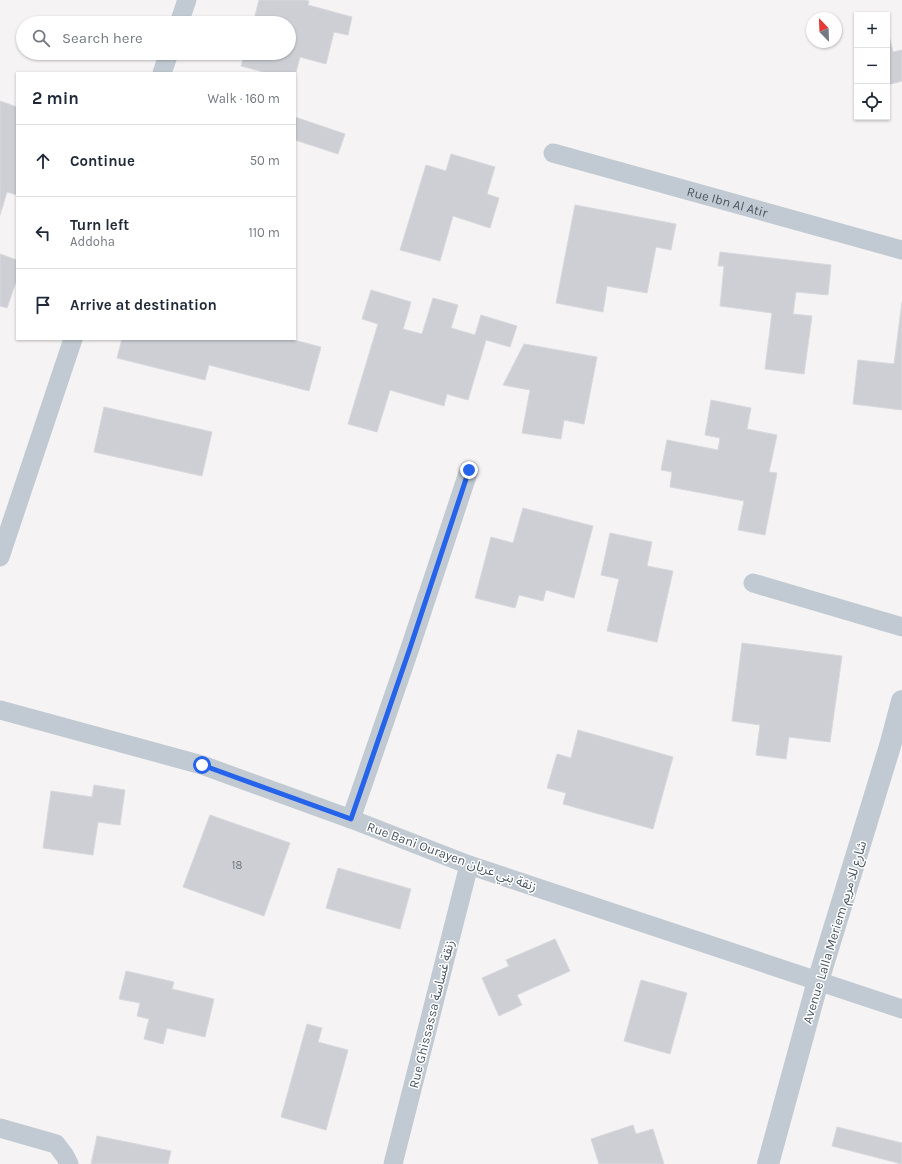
<!DOCTYPE html>
<html lang="en">
<head>
<meta charset="utf-8">
<style>
  body { margin:0; font-family:Karla,"Noto Sans Arabic",sans-serif; background:#f6f6f7; color:#1f2937 }
  .controls { position:absolute; right:12px; top:12px; display:grid; overflow:hidden; border-radius:0px; box-shadow:0 1px 3px #0004 }
  .controls button { width:36px; height:36px; display:grid; place-items:center; padding:0; border:0; border-bottom:1px solid #e0e1e3; background:#fff; color:#1f2937; font:20px sans-serif }
  .compass { position:absolute; left:806px; top:12px; width:36px; height:36px; border-radius:50%; background:#fff; box-shadow:0 1px 3px #0004; rotate:337deg }
  .stop { position:absolute; width:12px; height:12px; margin:-9px; border:3px solid #2563eb; border-radius:50%; background:#fff }
  .stop.end { background:#2563eb; border-color:#fff; box-shadow:0 1px 4px #0008 }
  .list { margin:0; padding:0; list-style:none }
  h2 { display:flex; justify-content:space-between; align-items:center; height:52px; margin:0; padding:0 16px; font-size:17px }
  h2 small { font-size:13px; font-weight:400; color:#747a83 }
  .list li { display:grid; grid-template-columns:26px 1fr auto; gap:12px; align-items:center; box-sizing:border-box; height:72px; padding:0 16px; border-top:1px solid #e0e1e3 }
  .list b { display:block; font-size:15px; white-space:nowrap }
  .list p { margin:0; font-size:13px; white-space:nowrap; color:#747a83 }
  .list em { font-size:13px; font-style:normal; color:#747a83 }
  .icon { flex:none; width:22px; height:22px; fill:none; stroke:currentColor; stroke-width:2; stroke-linecap:round; stroke-linejoin:round }
  .map { position:relative; flex:none; width:902px; height:1164px; overflow:hidden }
  .search { position:absolute; background:#fff; box-shadow:0 1px 3px #0004; left:16px; top:16px; width:280px; height:44px; display:flex; align-items:center; gap:10px; box-sizing:border-box; padding:0 14px; border-radius:22px; color:#747a83; font-size:15px }
  .panel { position:absolute; background:#fff; box-shadow:0 1px 3px #0004; left:16px; top:72px; width:280px; height:268px; border-radius:0px }
  .map>svg:first-child { display:block }
  .building { fill:#cdcfd5; stroke:#d7d9de }
  .lines { fill:none; stroke-linecap:round; stroke-linejoin:round }
  .minor { stroke:#c1cad2; stroke-width:19 }
  .tertiary { stroke:#c1cad2; stroke-width:22 }
  .route { stroke:#2563eb; stroke-width:5 }
  .labels { text-anchor:middle; stroke-width:3; stroke-linejoin:round; paint-order:stroke }
  .number-label { font-size:11px; fill:#6b747e }
  .street-label { font-size:13px; fill:#4a5661; stroke:#fff }
</style>
</head>
<body>
<div class="map">
<svg width="902" height="1164" viewBox="0 0 902 1164">
  <rect width="100%" height="100%" fill="#f5f3f3"/>
  <g class="building">
    <polygon points="259,0 304,0 309,1 308,5 352,17 348,35 334,32 326,64 300,57 295,76 295,73 267,73 241,66 245,53 289,53 289,23 253,23"/>
    <polygon points="888,31 893,52 902,50 902,81 887,85 887,32"/>
    <polygon points="0,101 17,107 17,195 7,192 0,215"/>
    <polygon points="295,117 345,134 338,154 295,140"/>
    <polygon points="451,154 495,167 487,194 499,198 490,228 453,216 440,261 400,250 426,165 446,171"/>
    <polygon points="575,205 676,224 671,250 656,247 647,293 607,286 603,312 556,303"/>
    <polygon points="720,252 831,265 828,295 796,292 793,314 812,316 804,374 765,369 772,313 720,306 724,266 718,266"/>
    <polygon points="0,254 17,260 17,279 7,308 0,306"/>
    <polygon points="371,290 411,302 403,329 422,334 433,298 458,305 451,328 475,335 481,315 517,326 510,347 486,340 468,400 447,394 444,406 390,390 377,432 348,424 378,324 362,319"/>
    <polygon points="902,302 902,410 853,404 858,360 894,364"/>
    <polygon points="122,339 290,339 321,347 309,391 209,365 205,380 117,358"/>
    <polygon points="524,344 597,357 584,424 564,420 561,439 522,433 530,390 503,385"/>
    <polygon points="711,400 751,408 747,429 777,435 769,472 777,473 765,535 738,530 744,501 670,487 672,472 661,470 667,440 718,450 720,438 705,435"/>
    <polygon points="104,407 212,432 202,476 94,452"/>
    <polygon points="523,508 593,526 574,598 546,590 543,601 519,595 515,608 475,598 491,537 513,543"/>
    <polygon points="610,533 652,542 647,566 673,571 657,642 607,631 619,579 601,575"/>
    <polygon points="742,643 842,656 830,742 789,737 786,759 756,755 760,725 732,721"/>
    <polygon points="578,730 673,757 653,829 563,804 566,793 547,788 557,754 571,758"/>
    <polygon points="94,785 125,790 120,825 98,822 93,855 43,848 51,791 92,797"/>
    <polygon points="210,815 290,843 264,916 183,887"/>
    <polygon points="338,868 411,889 400,929 326,908"/>
    <polygon points="555,939 570,971 517,995 522,1005 499,1016 482,978 509,966 506,960"/>
    <polygon points="126,971 174,982 172,989 214,999 205,1037 167,1028 163,1044 144,1039 149,1019 137,1016 140,1003 119,999"/>
    <polygon points="641,980 687,993 670,1054 624,1041"/>
    <polygon points="307,1024 322,1028 318,1042 348,1050 326,1130 281,1117"/>
    <polygon points="633,1125 636,1134 653,1129 664,1164 599,1164 591,1139"/>
    <polygon points="837,1127 902,1143 902,1164 898,1164 898,1163 832,1146"/>
    <polygon points="97,1136 171,1151 168,1164 91,1164"/>
  </g>
  <g class="lines">
    <g class="minor">
      <polyline points="179,23 187,0"/>
      <polyline points="162,73 169,53"/>
      <path id="s1" d="M553,153l349,97"/>
      <polyline points="0,557 73,339"/>
      <polyline points="753,583 902,627"/>
      <polyline points="0,710 202,765 351,819 469,865 902,1009"/>
      <polyline points="351,819 410,648 469,470"/>
      <polyline points="0,1128 56,1144 65,1156 69,1164"/>
      <polyline points="393,1164 469,865"/>
    </g>
    <polyline class="tertiary" points="768,1164 818,981 890,746 902,701"/>
  </g>
  <g class="lines">
    <polyline class="route" points="202,765 351,819 410,648 469,470"/>
  </g>
  <g class="labels">
    <g class="number-label">
      <text x="237" y="869">18</text>
    </g>
    <g class="street-label">
      <text dy="5" stroke="none"><textPath href="#s1" startOffset="181">Rue Ibn Al Atir</textPath></text>
      <text transform="translate(452 856) rotate(20)" y="5">Rue Bani Ourayen زنقة بني عريان</text>
      <text transform="translate(834 932) rotate(-73)" y="5">Avenue Lalla Meriem شارع للا مريم</text>
      <text transform="translate(431 1014) rotate(-76)" y="5">Rue Ghissassa زنقة غساسة</text>
    </g>
  </g>
</svg>
<div class="controls">
<button>+</button>
<button>−</button>
<button><svg class="icon" aria-label="locate" viewBox="0 0 24 24"><circle cx="12" cy="12" r="6"/><path d="M12 2v4M12 18v4M2 12h4M18 12h4"/></svg></button>
</div>
<svg class="compass" viewBox="-18 -18 36 36"><path d="M0-13l5 13h-10z" fill="#e53935"/><path d="M0 13l5-13h-10z" fill="#747a83"/></svg>
<div class="stop" style="left:202px;top:765px"></div>
<div class="stop end" style="left:469px;top:470px"></div>
<div class="search"><svg class="icon" aria-label="search" viewBox="0 0 24 24"><circle cx="10" cy="10" r="6"/><path d="M15 15l6 6"/></svg>Search here</div>
<section class="panel">
<h2>2 min<small>Walk · 160 m</small></h2>
<ul class="list">
<li><svg class="icon" aria-label="ahead" viewBox="0 0 24 24"><path d="M12 20V5M6 11l6-6 6 6"/></svg><div><b>Continue</b></div><em>50 m</em></li>
<li><svg class="icon" aria-label="left" viewBox="0 0 24 24"><path d="M17 20v-9H6M10 6l-5 5 5 5"/></svg><div><b>Turn left</b><p>Addoha</p></div><em>110 m</em></li>
<li><svg class="icon" aria-label="arrive" viewBox="0 0 24 24"><path d="M6 21V4h12l-3 4 3 4H6"/></svg><div><b>Arrive at destination</b></div></li>
</ul>
</section>
</div>
</body>
</html>
